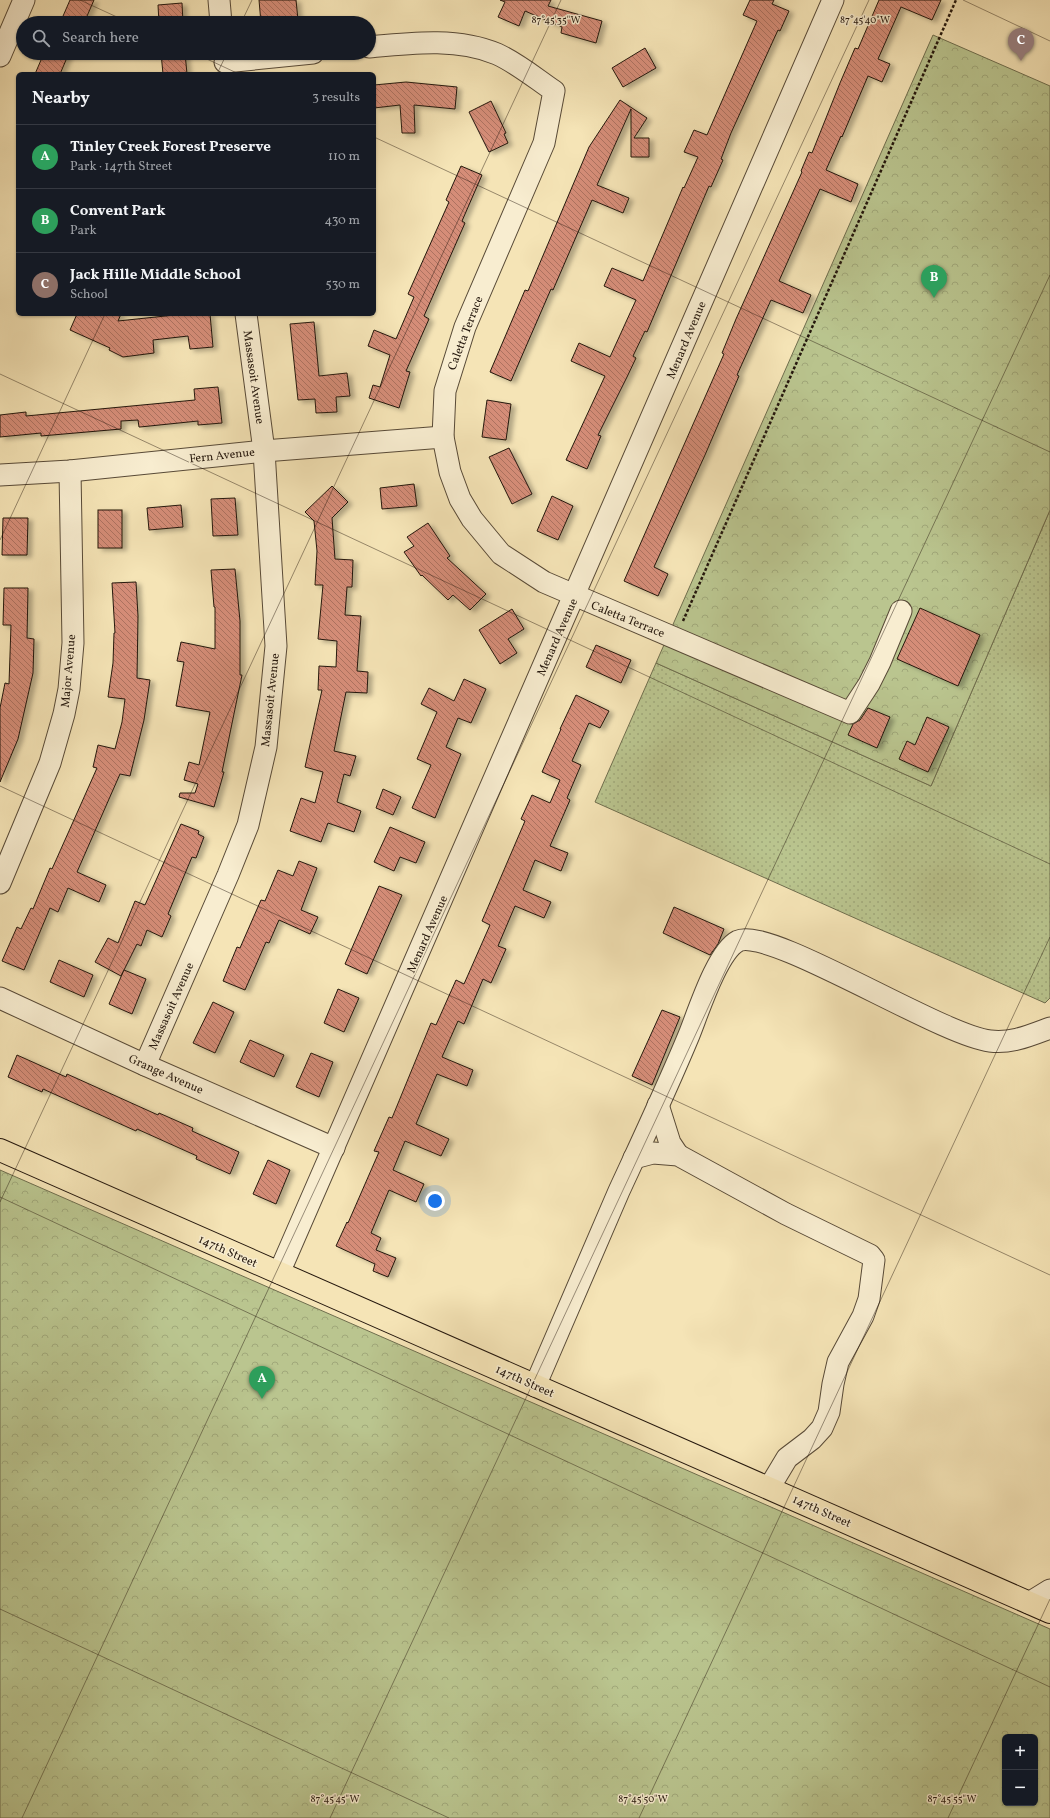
<!DOCTYPE html>
<html lang="en">
<head>
<meta charset="utf-8">
<style>
  body { margin:0; font-family:Vollkorn,serif; background:#242831; color:#f1f3f6 }
  .controls { position:absolute; right:12px; bottom:12px; display:grid; overflow:hidden; border-radius:6px; box-shadow:0 1px 3px #0004 }
  .controls button { width:36px; height:36px; display:grid; place-items:center; padding:0; border:0; border-bottom:1px solid #363941; background:#171b24; color:#f1f3f6; font:20px sans-serif }
  .you { position:absolute; left:435px; top:1201px; width:14px; height:14px; margin:-10px; border:3px solid #fff; border-radius:50%; background:#1a73e8; box-shadow:0 0 0 6px #1a73e833 }
  .badge { display:grid; place-items:center; width:26px; height:26px; border-radius:50%; background:#c59692; color:#fff; font-size:13px; font-weight:700 }
  .pin { position:absolute; translate:-50% -33px; filter:drop-shadow(0 1px 2px #0008) }
  .pin::after { content:''; position:absolute; top:21px; width:14px; height:12px; background:inherit; clip-path:polygon(0 0,100% 0,50% 100%) }
  .list { margin:0; padding:0; list-style:none }
  h2 { display:flex; justify-content:space-between; align-items:center; height:52px; margin:0; padding:0 16px; font-size:17px }
  h2 small { font-size:13px; font-weight:400; color:#9ea1a6 }
  .list li { display:grid; grid-template-columns:26px 1fr auto; gap:12px; align-items:center; box-sizing:border-box; height:64px; padding:0 16px; border-top:1px solid #363941 }
  .list b { display:block; font-size:15px; white-space:nowrap }
  .list p { margin:0; font-size:13px; white-space:nowrap; color:#9ea1a6 }
  .list em { font-size:13px; font-style:normal; color:#9ea1a6 }
  .icon { flex:none; width:22px; height:22px; fill:none; stroke:currentColor; stroke-width:2; stroke-linecap:round; stroke-linejoin:round }
  .map { position:relative; flex:none; width:1050px; height:1818px; overflow:hidden }
  .search { position:absolute; background:#171b24; box-shadow:0 1px 3px #0004; left:16px; top:16px; width:360px; height:44px; display:flex; align-items:center; gap:10px; box-sizing:border-box; padding:0 14px; border-radius:22px; color:#9ea1a6; font-size:15px }
  .panel { position:absolute; background:#171b24; box-shadow:0 1px 3px #0004; left:16px; top:72px; width:360px; height:244px; border-radius:6px }
  .map>svg:first-child { display:block }
  .grass { fill:url(#grass-dots); stroke:#6f6e4e }
  .forest { fill:url(#forest-crowns); stroke:#6f6e4e; fill-rule:evenodd }
  .building { fill:url(#building-back-hatch); stroke:#24170d; filter:url(#shadow) }
  .lines { fill:none; stroke-linecap:round; stroke-linejoin:round }
  .minor-casing { stroke:#584a37; stroke-width:23 }
  .major-casing { stroke:#24170d; stroke-width:24 }
  .path { stroke:#24170d; stroke-width:2.5; stroke-dasharray:3 2; stroke-linecap:butt }
  .minor { stroke:#f8edd0; stroke-width:21 }
  .major { stroke:#f5e4b6; stroke-width:22 }
  .ticks { fill:none; stroke:#24170d; stroke-width:1; stroke-opacity:0.45 }
  .labels { text-anchor:middle; stroke-width:3; stroke-linejoin:round; paint-order:stroke }
  .street-label { font-size:12px; fill:#24170d; stroke:#f8edd0 }
  .ticks-label { font-size:10px; text-anchor:middle; fill:#24170d; stroke:#f8edd0; stroke-width:3; stroke-linejoin:round; paint-order:stroke }
</style>
</head>
<body>
<div class="map">
<svg width="1050" height="1818" viewBox="0 0 1050 1818">
  <defs>
    <pattern id="grass-dots" width="8" height="8" patternUnits="userSpaceOnUse"><rect width="8" height="8" fill="#bac58f"/><path d="M2 2h.1M6 6h.1" fill="none" stroke="#a0a87a" stroke-width="1.8" stroke-linecap="round"/></pattern>
    <pattern id="forest-crowns" width="20" height="18" patternUnits="userSpaceOnUse"><rect width="20" height="18" fill="#bac58f"/><path d="M2 6a3 3 0 1 1 6 0M12 15a3 3 0 1 1 6 0" fill="none" stroke="#a0a87a"/></pattern>
    <pattern id="building-back-hatch" width="6" height="6" patternUnits="userSpaceOnUse"><rect width="6" height="6" fill="#d58d78"/><path d="M-1 5l2 2M0 0l6 6M5-1l2 2" fill="none" stroke="#ad7261"/></pattern>
    <filter id="shadow"><feDropShadow dx="4.5" dy="2.5" stdDeviation="2" flood-color="#0004"/></filter>
  </defs>
  <rect width="100%" height="100%" fill="#f5e4b6"/>
  <filter id="stains"><feTurbulence type="fractalNoise" baseFrequency=".005" numOctaves="4"/><feColorMatrix values="0 0 0 0 .2 0 0 0 0 .09 0 0 0 0 .02 0 0 0 .5 -.17"/></filter>
  <radialGradient id="worn" r=".72"><stop offset=".6" stop-color="#630" stop-opacity="0"/><stop offset="1" stop-color="#630" stop-opacity=".3"/></radialGradient>
  <polygon class="grass" points="1050,510 1050,998 1045,1003 595,802 656,663 931,786"/>
  <g class="forest">
    <polygon points="933,35 1050,86 1050,510 931,786 656,663"/>
    <path d="M0,1170l1050,459v189h-1050zM1005,1737h30v66h-30z"/>
  </g>
  <g class="building">
    <polygon points="70,0 94,0 84,23 60,23"/>
    <polygon points="259,0 296,0 298,20 261,23"/>
    <polygon points="500,0 551,0 548,6 602,21 596,43 561,33 562,27 525,11 519,26 498,17 505,2"/>
    <polygon points="750,0 774,0 772,4 789,11 780,31 778,30 731,133 721,159 723,160 711,187 709,186 647,332 645,331 633,356 636,358 627,377 598,435 601,436 587,469 566,460 605,376 571,361 579,343 610,357 636,300 604,286 612,268 643,281 683,187 684,188 698,157 684,152 694,130 707,135 757,21 743,15"/>
    <polygon points="879,0 941,0 932,20 901,7 878,59 890,64 882,82 868,76 842,137 841,136 826,170 858,184 851,202 820,189 779,281 811,295 803,313 771,300 737,375 739,376 705,455 654,567 668,574 658,596 624,581 724,354 722,353 736,319 802,172 801,171 809,152 812,153 840,83 855,48 858,49"/>
    <polygon points="182,3 183,23 159,23 158,5"/>
    <polygon points="645,48 656,68 623,87 612,68"/>
    <polygon points="44,53 69,53 60,74 35,74"/>
    <polygon points="161,53 185,53 187,74 163,74"/>
    <polygon points="406,82 457,87 455,109 414,105 415,133 402,133 400,105 374,108 374,85"/>
    <polygon points="620,100 647,118 634,138 649,138 649,157 631,157 631,109 597,185 629,198 623,213 592,200 553,290 551,289 511,381 490,372 525,290 528,291 589,147"/>
    <polygon points="491,101 506,133 504,134 508,143 489,152 469,112"/>
    <polygon points="461,166 482,175 462,221 465,223 424,316 429,319 406,371 410,372 399,408 369,398 373,385 380,387 390,355 368,346 374,330 396,339 414,297 408,294 449,202 446,200"/>
    <polygon points="77,314 121,314 118,321 184,314 210,314 213,347 190,349 188,336 153,340 154,353 123,357 109,350 110,348 70,330"/>
    <polygon points="314,322 319,376 347,373 350,396 336,397 337,412 316,413 315,399 298,400 290,324"/>
    <polygon points="218,387 222,423 198,425 198,421 140,427 139,427 138,420 121,421 121,429 41,436 41,433 0,437 0,415 26,412 26,416 195,400 194,389"/>
    <polygon points="487,400 511,404 506,440 482,437"/>
    <polygon points="509,448 532,494 512,504 489,457"/>
    <polygon points="414,484 417,506 382,509 380,488"/>
    <polygon points="332,486 348,502 332,518 335,559 353,560 352,587 347,587 345,615 361,616 357,671 368,672 367,693 346,692 334,751 356,756 350,776 344,774 337,802 361,811 354,832 328,823 321,842 290,831 301,798 315,803 323,772 305,767 322,690 318,690 319,666 336,667 337,641 318,639 323,585 315,585 317,551 314,521 305,512"/>
    <polygon points="552,496 573,506 558,540 537,531"/>
    <polygon points="235,498 238,535 213,536 211,499"/>
    <polygon points="181,505 183,527 149,530 147,508"/>
    <rect x="98" y="510" width="24" height="38"/>
    <polygon points="3,518 28,518 27,555 2,555"/>
    <polygon points="428,523 450,556 447,558 486,594 470,610 453,595 448,600 422,575 421,576 404,552 414,546 407,537"/>
    <polygon points="235,569 240,621 240,675 242,675 222,772 224,772 214,807 179,797 180,793 195,793 198,784 184,780 189,762 199,765 210,712 176,706 184,662 177,661 181,642 215,649 215,607 214,607 211,570"/>
    <polygon points="136,582 138,616 137,678 150,680 144,720 130,776 120,774 77,872 106,885 99,902 68,888 58,912 50,908 24,970 2,961 17,927 21,929 31,908 33,909 50,868 52,869 73,822 97,768 93,767 98,745 115,749 122,722 125,699 108,697 113,663 114,633 115,633 112,583"/>
    <polygon points="4,588 28,588 27,638 34,639 33,673 18,739 0,782 0,708 5,683 9,684 11,625 3,625"/>
    <polygon points="920,608 980,635 958,686 897,659"/>
    <polygon points="512,609 524,629 508,639 517,653 500,664 479,630"/>
    <polygon points="596,645 631,660 621,683 586,667"/>
    <polygon points="464,679 486,689 471,723 458,718 446,747 461,754 435,818 412,808 431,765 417,759 437,712 421,704 429,688 454,701"/>
    <polygon points="576,695 609,711 600,728 589,723 572,761 581,765 567,798 570,800 550,846 568,853 561,871 535,860 523,890 551,902 544,918 515,906 498,946 506,949 491,983 483,979 464,1024 458,1021 442,1057 473,1070 467,1086 437,1074 416,1124 449,1139 441,1156 405,1141 393,1170 424,1184 416,1202 389,1190 371,1233 381,1238 376,1250 396,1258 388,1277 373,1271 375,1264 336,1246 347,1222 348,1223 379,1152 374,1151 389,1117 392,1118 431,1023 436,1025 456,980 464,984 490,925 482,921 525,821 521,819 532,795 550,803 560,780 542,772 561,729 560,729"/>
    <polygon points="868,708 890,717 877,748 848,735 853,724 860,720"/>
    <polygon points="927,717 949,727 928,772 899,759 907,741 915,745"/>
    <polygon points="383,789 401,797 393,815 376,808"/>
    <polygon points="181,824 199,831 198,834 204,837 196,858 192,857 168,914 171,916 162,937 147,930 141,946 137,944 121,976 95,962 108,938 118,943 135,901 145,905"/>
    <polygon points="390,827 425,842 416,863 400,857 394,871 374,862"/>
    <polygon points="299,861 317,868 301,910 318,917 310,934 279,920 269,943 266,942 245,990 223,981 237,947 240,948 261,900 265,901 278,870 293,876"/>
    <polygon points="379,886 402,895 367,974 345,964"/>
    <polygon points="674,907 724,929 718,944 710,955 663,933"/>
    <polygon points="59,960 93,975 84,997 50,982"/>
    <polygon points="124,970 146,979 132,1014 109,1004"/>
    <polygon points="338,989 359,998 344,1032 324,1023"/>
    <polygon points="213,1002 234,1012 215,1053 193,1043"/>
    <polygon points="662,1010 680,1017 652,1085 632,1076"/>
    <polygon points="250,1040 284,1055 274,1077 240,1062"/>
    <polygon points="311,1053 333,1062 319,1097 296,1087"/>
    <polygon points="17,1055 66,1077 67,1074 158,1115 159,1113 193,1128 192,1131 239,1152 230,1174 196,1159 197,1156 137,1129 136,1131 43,1089 42,1092 8,1077"/>
    <polygon points="268,1160 290,1170 276,1204 253,1194"/>
  </g>
  <g class="lines">
    <defs>
      <g id="minor">
        <polyline points="219,0 221,23"/>
        <path d="M369,47c41,-4 89,-10 128,7 20,9 38,24 57,37l-10,52 -79,184 -20,64 -2,46 7,35 10,27 12,20 29,35 43,28 306,131 19,-29 11,-22 21,-51"/>
        <polyline points="0,56 24,0"/>
        <polyline points="225,62 313,53"/>
        <polyline points="0,475 70,471 264,451 443,437"/>
        <polyline points="0,883 50,763 64,714 69,689 73,643 70,471"/>
        <polyline points="0,998 145,1065 334,1148"/>
        <polyline points="145,1065 228,875 248,825 266,747 276,646 264,451 246,314"/>
        <polyline points="658,1105 670,1143 678,1155"/>
        <polyline points="634,1158 653,1153 678,1155 786,1214 870,1255 874,1260 869,1299 863,1316 838,1362 833,1384 829,1412 822,1428 812,1439 787,1458 769,1488"/>
        <polyline points="279,1273 833,0"/>
        <path d="M535,1386c28,-65 56,-130 84,-195 24,-52 48,-103 70,-156 9,-22 28,-83 49,-94 31,-15 202,94 252,100 21,3 41,-6 60,-13"/>
        <polyline points="1029,1603 1050,1590"/>
      </g>
      <polyline id="major" points="0,1150 1050,1612"/>
    </defs>
    <use href="#minor" class="minor-casing"/>
    <use href="#major" class="major-casing"/>
    <polyline class="path" points="683,621 956,0"/>
    <use href="#minor" class="minor"/>
    <use href="#major" class="major"/>
  </g>
  <path class="ticks" d="M80,0l50,23M963,0l87,41M241,23l11,-23M194,53l45,21M217,74l10,-21M374,137l676,315M0,374l1050,490M0,540l105,-226M0,786l1050,489M0,1197l1050,490M0,1202l561,-1202M0,1609l449,209M22,1818l847,-1818M330,1818l720,-1543M639,1818l411,-881M948,1818l102,-219"/>
  <g class="labels">
    <g class="street-label">
      <text transform="translate(465 333) rotate(-69)" y="4">Caletta Terrace</text>
      <text transform="translate(686 340) rotate(-67)" y="4">Menard Avenue</text>
      <text transform="translate(254 377) rotate(82)" y="4">Massasoit Avenue</text>
      <text transform="translate(222 455) rotate(-6)" y="4">Fern Avenue</text>
      <text transform="translate(628 619) rotate(22)" y="4">Caletta Terrace</text>
      <text transform="translate(557 637) rotate(-66)" y="4">Menard Avenue</text>
      <text transform="translate(68 671) rotate(-85)" y="4">Major Avenue</text>
      <text transform="translate(270 700) rotate(-84)" y="4">Massasoit Avenue</text>
      <text transform="translate(427 934) rotate(-66)" y="4">Menard Avenue</text>
      <text transform="translate(171 1006) rotate(-66)" y="4">Massasoit Avenue</text>
      <text transform="translate(166 1074) rotate(24)" y="4">Grange Avenue</text>
      <text transform="translate(228 1251) rotate(24)" y="4">147th Street</text>
      <text transform="translate(525 1381) rotate(24)" y="4">147th Street</text>
      <text transform="translate(822 1511) rotate(24)" y="4">147th Street</text>
    </g>
  </g>
  <g class="ticks-label">
    <text x="556" y="23">87°45'35"W</text>
    <text x="865" y="23">87°45'40"W</text>
    <text x="335" y="1802">87°45'45"W</text>
    <text x="643" y="1802">87°45'50"W</text>
    <text x="952" y="1802">87°45'55"W</text>
  </g>
  <rect width="100%" height="100%" filter="url(#stains)"/>
  <rect width="100%" height="100%" fill="url(#worn)"/>
</svg>
<div class="controls">
<button>+</button>
<button>−</button>
</div>
<div class="you"></div>
<div class="pin badge" style="left:262px;top:1399px;background:#2e9e5b">A</div>
<div class="pin badge" style="left:934px;top:298px;background:#2e9e5b">B</div>
<div class="pin badge" style="left:1021px;top:61px;background:#8d6e63">C</div>
<div class="search"><svg class="icon" aria-label="search" viewBox="0 0 24 24"><circle cx="10" cy="10" r="6"/><path d="M15 15l6 6"/></svg>Search here</div>
<section class="panel">
<h2>Nearby<small>3 results</small></h2>
<ul class="list">
<li><span class="badge" style="background:#2e9e5b">A</span><div><b>Tinley Creek Forest Preserve</b><p>Park · 147th Street</p></div><em>110 m</em></li>
<li><span class="badge" style="background:#2e9e5b">B</span><div><b>Convent Park</b><p>Park</p></div><em>430 m</em></li>
<li><span class="badge" style="background:#8d6e63">C</span><div><b>Jack Hille Middle School</b><p>School</p></div><em>530 m</em></li>
</ul>
</section>
</div>
</body>
</html>
